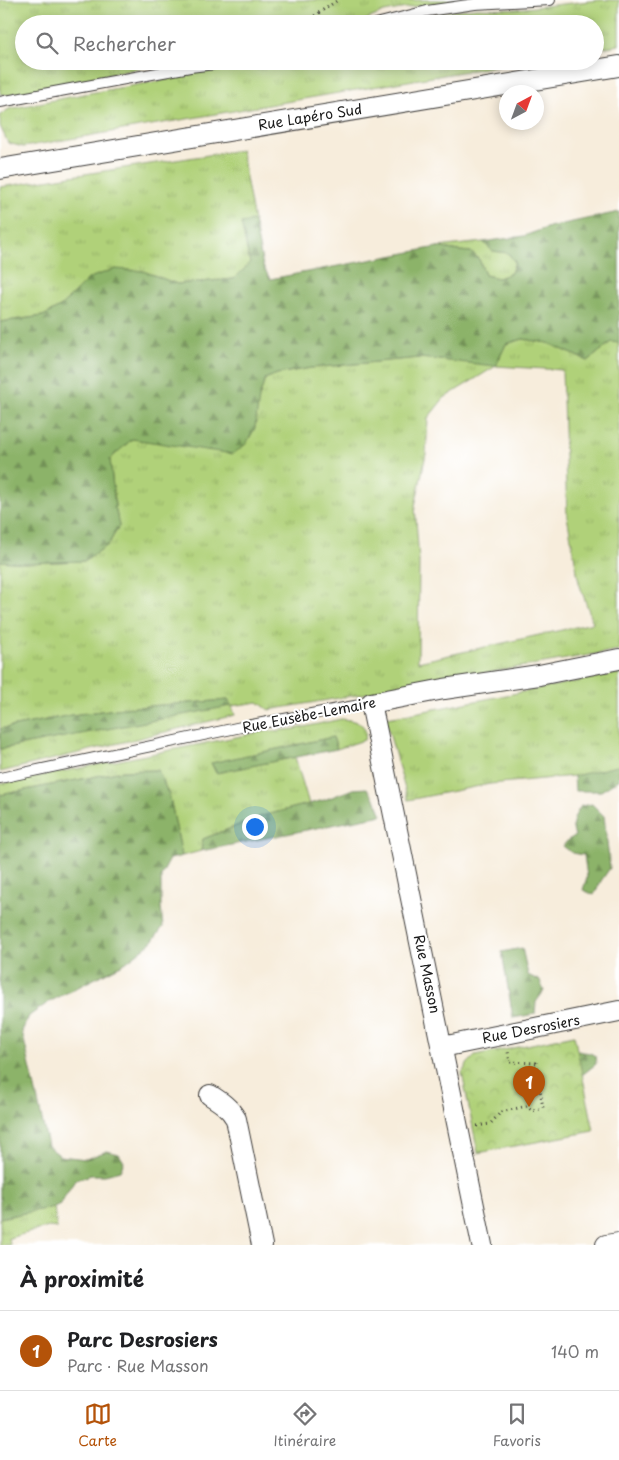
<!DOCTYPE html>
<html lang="fr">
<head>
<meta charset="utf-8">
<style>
  body { margin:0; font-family:"Playpen Sans",sans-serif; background:#f2f2f2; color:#202124 }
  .compass { position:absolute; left:499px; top:85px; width:45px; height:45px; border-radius:50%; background:#fff; box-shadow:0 2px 12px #0003; rotate:41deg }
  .you { position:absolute; left:254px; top:826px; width:18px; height:18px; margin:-12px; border:4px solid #fff; border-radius:50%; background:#1a73e8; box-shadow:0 0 0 8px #1a73e833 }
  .badge { display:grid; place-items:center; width:32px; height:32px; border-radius:50%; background:#b45309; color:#fff; font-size:16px; font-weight:700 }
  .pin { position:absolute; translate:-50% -41px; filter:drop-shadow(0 1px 2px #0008) }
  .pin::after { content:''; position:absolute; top:26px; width:18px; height:15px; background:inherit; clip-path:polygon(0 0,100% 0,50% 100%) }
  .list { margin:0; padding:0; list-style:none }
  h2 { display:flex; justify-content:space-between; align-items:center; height:65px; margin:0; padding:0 20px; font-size:21px }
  h2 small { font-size:16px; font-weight:400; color:#757577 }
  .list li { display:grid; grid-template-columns:32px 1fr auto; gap:15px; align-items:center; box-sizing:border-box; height:80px; padding:0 20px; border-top:1px solid #e0e0e0 }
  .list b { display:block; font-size:19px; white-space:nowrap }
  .list p { margin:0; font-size:16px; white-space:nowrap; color:#757577 }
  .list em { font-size:16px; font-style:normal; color:#757577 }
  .icon { flex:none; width:28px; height:28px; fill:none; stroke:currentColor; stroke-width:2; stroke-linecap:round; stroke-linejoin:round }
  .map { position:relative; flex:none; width:619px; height:1245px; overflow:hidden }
  .search { position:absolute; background:#fff; box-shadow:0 2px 12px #0003; left:15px; right:15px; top:15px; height:55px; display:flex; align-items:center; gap:12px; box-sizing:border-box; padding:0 18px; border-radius:28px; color:#757577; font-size:19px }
  .sheet { height:145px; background:#fff }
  nav { display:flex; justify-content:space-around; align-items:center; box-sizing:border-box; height:70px; border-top:1px solid #e0e0e0; background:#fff; font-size:14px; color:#757577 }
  nav a { display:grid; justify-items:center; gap:2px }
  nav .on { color:#b45309 }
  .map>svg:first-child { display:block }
  .grass { fill:url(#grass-tufts); stroke:#66764a; fill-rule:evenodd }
  .forest { fill:url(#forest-firs); stroke:#546842 }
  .park { fill:url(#park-crowns); stroke:#66764a }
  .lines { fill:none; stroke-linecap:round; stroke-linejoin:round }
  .service-casing { stroke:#3d3b39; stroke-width:12 }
  .minor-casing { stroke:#3d3b39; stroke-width:22 }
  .path { stroke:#3d3b39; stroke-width:3; stroke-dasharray:1 4; stroke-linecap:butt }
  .service { stroke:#fff; stroke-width:10 }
  .minor { stroke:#fff; stroke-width:20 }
  .labels { text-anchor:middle; stroke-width:4; stroke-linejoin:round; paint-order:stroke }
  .street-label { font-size:14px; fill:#1c1c1c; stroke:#fff }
</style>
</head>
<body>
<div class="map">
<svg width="619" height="1245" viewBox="0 0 619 1245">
  <defs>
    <pattern id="grass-tufts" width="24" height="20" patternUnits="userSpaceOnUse" patternTransform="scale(1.25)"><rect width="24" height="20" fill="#b0d179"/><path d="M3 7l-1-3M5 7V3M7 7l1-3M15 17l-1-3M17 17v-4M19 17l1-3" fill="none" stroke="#97b368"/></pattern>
    <pattern id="forest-firs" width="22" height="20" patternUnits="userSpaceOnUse" patternTransform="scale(1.25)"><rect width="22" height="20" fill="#8cb369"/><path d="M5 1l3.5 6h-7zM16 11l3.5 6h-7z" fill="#729156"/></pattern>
    <pattern id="park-crowns" width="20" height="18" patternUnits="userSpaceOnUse" patternTransform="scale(1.25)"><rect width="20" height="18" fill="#b0d179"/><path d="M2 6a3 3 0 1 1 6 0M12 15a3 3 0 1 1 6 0" fill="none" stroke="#97b368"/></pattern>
  </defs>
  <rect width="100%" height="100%" fill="#fff"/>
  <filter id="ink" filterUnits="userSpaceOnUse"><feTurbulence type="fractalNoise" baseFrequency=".02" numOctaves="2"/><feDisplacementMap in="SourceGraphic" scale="10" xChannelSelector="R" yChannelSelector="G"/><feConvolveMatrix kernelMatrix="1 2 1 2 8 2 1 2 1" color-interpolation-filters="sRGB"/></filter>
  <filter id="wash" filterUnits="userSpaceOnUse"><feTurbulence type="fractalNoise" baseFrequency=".0096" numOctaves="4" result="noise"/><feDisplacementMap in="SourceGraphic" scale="20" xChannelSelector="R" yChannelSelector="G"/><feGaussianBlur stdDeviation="1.12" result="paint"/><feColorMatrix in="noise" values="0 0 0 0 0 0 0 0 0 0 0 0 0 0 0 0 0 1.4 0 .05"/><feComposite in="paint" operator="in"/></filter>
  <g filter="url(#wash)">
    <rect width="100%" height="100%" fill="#f7eddc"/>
    <g class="grass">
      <polygon points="0,0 476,0 429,4 384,12 356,24 24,24 24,61 176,61 9,95 0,94"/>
      <polygon points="600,0 619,0 619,45 595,49 595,24 414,24 422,15 476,8 516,9"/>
      <polygon points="271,61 525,61 23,147 8,143 0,126 0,115 9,109 84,94 176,78 207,68 251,67"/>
      <polygon points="241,150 254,221 242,223 250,263 234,279 177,284 143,271 89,278 60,307 43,316 0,322 0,187"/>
      <polygon points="483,242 493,251 508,253 515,262 511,273 498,278 485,275 479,259 471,252 459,251 437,247"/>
      <path d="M523,339l25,4 40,18 23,-19 8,1v307l-350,60 -11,-8 -26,4 3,9 -235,57v-23l231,-44 -3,-5 -104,8 -52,7 -72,14v-168l24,2 60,-2 24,-16 11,-19 -4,-20 -5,-47 22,-20 31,4 96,-45 6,-19 12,-5 34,-6 109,-10 76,7 10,-21zM496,366l66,4 5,146 12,67 14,40 -175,39 1,-102 -4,-54 11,-52 2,-36 16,-20z"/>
      <polygon points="619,673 619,767 574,776 490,784 408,800 385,718 399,716"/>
      <path d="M341,719c12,1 30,4 23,21l-27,9 -4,-12 -121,26 4,10 79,-16 14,47 -47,12 -59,23 -2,12 -19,5 -12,-58 -12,-28 -35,1 -123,24v-11l261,-52 34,-3z"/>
      <polygon points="54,1207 57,1228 49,1227 9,1238 10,1245 0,1245 0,1218"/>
    </g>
    <g class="forest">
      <polygon points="619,212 619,343 611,342 588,361 548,343 523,339 506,344 496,366 420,358 311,368 277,374 265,379 259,398 255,428 246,444 233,454 132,439 110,459 115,506 119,526 108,545 84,561 24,563 0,561 0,322 43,316 60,307 89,278 115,269 143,271 177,284 234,279 250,263 241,223 254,221 263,266 270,279 437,247 459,251 471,252 479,259 485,275 498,278 511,273 515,262 508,253 493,251 483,242 524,236 549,227"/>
      <polygon points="228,700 231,706 0,749 0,729 72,715 124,708"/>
      <polygon points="333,737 337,749 216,773 211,763"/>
      <polygon points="617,766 619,767 619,780 601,791 575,791 574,776"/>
      <polygon points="158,770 170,798 182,856 170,859 161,876 161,907 163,927 151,943 125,963 49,1002 29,1016 22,1031 48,1146 60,1156 86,1159 107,1151 119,1154 124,1162 120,1171 105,1175 91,1175 75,1180 60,1204 54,1207 0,1218 0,795 123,771"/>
      <polygon points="367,788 376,801 382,815 201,851 203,839 262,816 324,800 353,789"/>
      <path d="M592,804l12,12 6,52 -9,13 -7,14 -11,-5 4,-13 -3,-22 -12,-2 -9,-7 5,-6 7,-4c-5,-13 -1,-19 6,-30z"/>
      <polygon points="522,948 528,975 540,981 544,991 536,1002 535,1014 513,1018 502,952"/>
      <path d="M576,1050c8,4 11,0 19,6l1,8 -14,11 -14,-8z"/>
    </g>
    <polygon class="park" points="574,1035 594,1131 478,1153 462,1073 468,1063 475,1056"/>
  </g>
  <g filter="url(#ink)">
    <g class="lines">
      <defs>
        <g id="service">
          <polyline points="376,24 427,11 475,4 550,0"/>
          <polyline points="0,102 190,67 223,63 241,63 250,61"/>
          <polyline points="0,778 246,726 371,703"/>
        </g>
        <g id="minor">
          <polyline points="0,169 619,66"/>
          <polyline points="442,1047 619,1011"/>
          <path d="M210,1095c11,7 19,12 26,24l26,126"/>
          <polyline points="482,1245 371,703 444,689 539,675 619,659"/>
          <polyline points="606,1245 619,1243"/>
        </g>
      </defs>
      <use href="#service" class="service-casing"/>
      <use href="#minor" class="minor-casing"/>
      <g class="path">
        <polyline points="302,24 338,0"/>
        <polyline points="477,1126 490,1124 501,1112 527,1106 532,1111 543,1108 536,1063 510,1062 508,1052"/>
      </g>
      <use href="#service" class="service"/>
      <use href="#minor" class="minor"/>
    </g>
  </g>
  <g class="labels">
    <g class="street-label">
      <text transform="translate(310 117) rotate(-9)" y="5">Rue Lapéro Sud</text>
      <text transform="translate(309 715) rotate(-11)" y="5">Rue Eusèbe-Lemaire</text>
      <text transform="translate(427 974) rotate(78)" y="5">Rue Masson</text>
      <text transform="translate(531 1029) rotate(-11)" y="5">Rue Desrosiers</text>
    </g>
  </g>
</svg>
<svg class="compass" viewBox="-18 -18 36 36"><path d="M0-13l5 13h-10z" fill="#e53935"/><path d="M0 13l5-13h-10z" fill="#757577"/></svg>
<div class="you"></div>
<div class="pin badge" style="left:529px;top:1107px">1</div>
<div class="search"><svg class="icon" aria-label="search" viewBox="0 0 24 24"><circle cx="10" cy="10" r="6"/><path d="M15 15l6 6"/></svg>Rechercher</div>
</div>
<section class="sheet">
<h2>À proximité<small></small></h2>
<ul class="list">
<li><span class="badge">1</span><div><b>Parc Desrosiers</b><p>Parc · Rue Masson</p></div><em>140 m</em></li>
</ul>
</section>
<nav>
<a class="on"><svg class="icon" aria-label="map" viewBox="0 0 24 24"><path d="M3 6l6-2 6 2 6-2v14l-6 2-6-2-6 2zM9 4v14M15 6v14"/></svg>Carte</a>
<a><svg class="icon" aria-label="directions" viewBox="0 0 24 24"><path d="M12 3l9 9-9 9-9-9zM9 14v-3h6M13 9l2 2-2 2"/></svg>Itinéraire</a>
<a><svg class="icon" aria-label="saved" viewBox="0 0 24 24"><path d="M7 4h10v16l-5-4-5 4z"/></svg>Favoris</a>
</nav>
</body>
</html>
